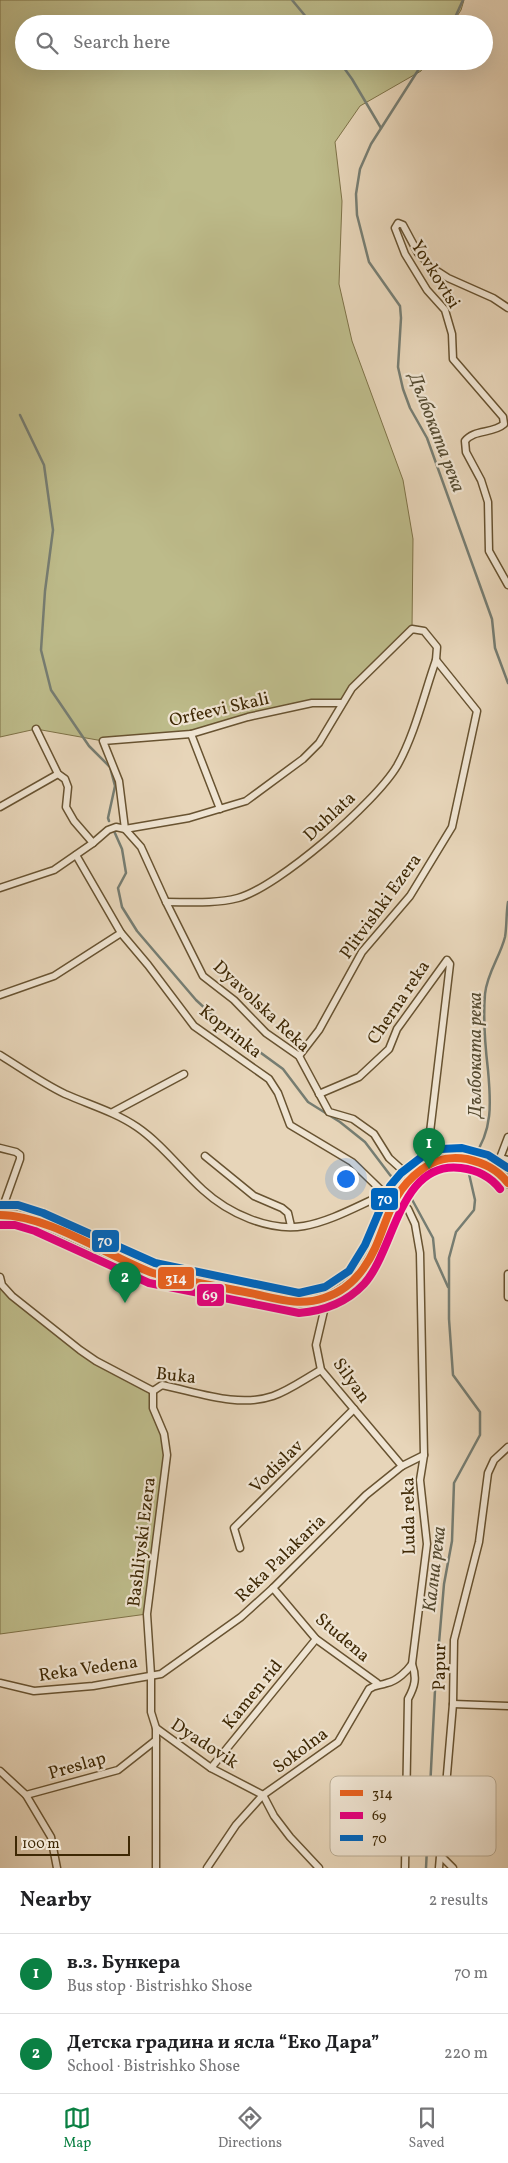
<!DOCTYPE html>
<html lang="en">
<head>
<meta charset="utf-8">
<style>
  body { margin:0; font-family:Vollkorn,serif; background:#f6f6f6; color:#202124 }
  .scale { position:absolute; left:15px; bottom:12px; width:115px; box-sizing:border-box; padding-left:5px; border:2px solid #3e2804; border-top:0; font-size:14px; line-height:18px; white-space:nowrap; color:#3e2804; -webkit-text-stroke:4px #efe4d2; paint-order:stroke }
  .you { position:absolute; left:345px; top:1178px; width:18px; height:18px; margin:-12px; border:4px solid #fff; border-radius:50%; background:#1a73e8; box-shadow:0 0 0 8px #1a73e833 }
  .badge { display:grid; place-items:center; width:32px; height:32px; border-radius:50%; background:#0b8043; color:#fff; font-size:16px; font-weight:700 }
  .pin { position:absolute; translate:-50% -41px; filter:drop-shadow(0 1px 2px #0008) }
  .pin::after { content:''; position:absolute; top:26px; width:18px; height:15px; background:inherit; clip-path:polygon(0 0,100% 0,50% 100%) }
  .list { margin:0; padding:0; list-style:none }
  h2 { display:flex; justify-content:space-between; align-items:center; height:65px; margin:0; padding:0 20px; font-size:21px }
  h2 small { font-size:16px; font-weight:400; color:#757577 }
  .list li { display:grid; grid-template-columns:32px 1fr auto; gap:15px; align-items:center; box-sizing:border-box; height:80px; padding:0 20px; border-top:1px solid #e0e0e0 }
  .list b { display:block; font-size:19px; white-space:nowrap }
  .list p { margin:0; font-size:16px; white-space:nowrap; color:#757577 }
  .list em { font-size:16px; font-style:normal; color:#757577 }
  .icon { flex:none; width:28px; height:28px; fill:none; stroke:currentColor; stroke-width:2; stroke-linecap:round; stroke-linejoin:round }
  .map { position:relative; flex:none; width:508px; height:1868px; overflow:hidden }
  .search { position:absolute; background:#fff; box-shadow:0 5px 20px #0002; left:15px; right:15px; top:15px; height:55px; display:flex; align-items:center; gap:12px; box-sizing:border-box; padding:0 18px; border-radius:28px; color:#757577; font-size:19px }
  .sheet { height:225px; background:#fff }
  nav { display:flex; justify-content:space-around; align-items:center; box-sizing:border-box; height:70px; border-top:1px solid #e0e0e0; background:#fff; font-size:14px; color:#757577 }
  nav a { display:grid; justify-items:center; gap:2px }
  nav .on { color:#0b8043 }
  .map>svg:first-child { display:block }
  .green { fill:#bdbb8a; stroke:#7e7247 }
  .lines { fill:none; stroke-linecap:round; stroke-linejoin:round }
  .stream { stroke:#767d72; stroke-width:2.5 }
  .street-casing { stroke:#685331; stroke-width:9 }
  .secondary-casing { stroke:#3e2804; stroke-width:11 }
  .street { stroke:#efe4d2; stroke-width:6 }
  .secondary { stroke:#efe4d2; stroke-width:9 }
  .bus-1-casing { stroke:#efe4d2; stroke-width:11 }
  .bus-2-casing { stroke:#efe4d2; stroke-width:11 }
  .bus-3-casing { stroke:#efe4d2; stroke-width:11 }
  .bus-1 { stroke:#e96220; stroke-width:8 }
  .bus-2 { stroke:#e5007d; stroke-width:8 }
  .bus-3 { stroke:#0065bd; stroke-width:8 }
  .labels { text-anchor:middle; stroke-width:4.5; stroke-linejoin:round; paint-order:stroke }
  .street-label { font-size:18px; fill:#3e2804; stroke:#efe4d2 }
  .water-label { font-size:19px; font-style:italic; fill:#564c32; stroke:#efe4d2 }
  .key { fill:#efe4d2; stroke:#baac94; stroke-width:1 }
  .key-label { font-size:14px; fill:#3e2804 }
  .line-badge { stroke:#efe4d2; stroke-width:2 }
  .badge-label { font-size:14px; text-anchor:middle; font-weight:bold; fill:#fff }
</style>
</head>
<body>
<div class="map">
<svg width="508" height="1868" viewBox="0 0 508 1868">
  <rect width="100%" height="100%" fill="#e7d5b9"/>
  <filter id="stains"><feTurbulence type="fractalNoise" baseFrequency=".004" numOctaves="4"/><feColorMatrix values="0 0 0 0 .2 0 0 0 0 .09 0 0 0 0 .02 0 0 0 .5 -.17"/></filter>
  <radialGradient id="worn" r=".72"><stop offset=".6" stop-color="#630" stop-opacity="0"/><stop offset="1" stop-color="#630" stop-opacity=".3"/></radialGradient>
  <g class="green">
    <polygon points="0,0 464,0 461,10 452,24 24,24 24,61 427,61 421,71 360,106 335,142 342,201 339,284 352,341 403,480 413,539 412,629 341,703 312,703 191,734 103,741 36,729 0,737"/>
    <polygon points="0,1276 2,1285 80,1350 153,1391 153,1408 164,1434 167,1455 147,1614 0,1634"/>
  </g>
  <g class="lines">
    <g class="stream">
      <polyline points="292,0 312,24"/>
      <polyline points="452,24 463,0"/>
      <polyline points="339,61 352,79 381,128"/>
      <polyline points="424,61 371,144 360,169 356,194 357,215 369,262 400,306 401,318 398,367 403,389 410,408 427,438 492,619 495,648 508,683"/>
      <polyline points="20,415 44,465 53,530 45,591 41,650 51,690 89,746 110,767 115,786 108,818 109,821"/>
      <polyline points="114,831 122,849 126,873 118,888 122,907 137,931 196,1000 224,1026 283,1069 308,1102 340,1122 365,1142 390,1175 400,1185"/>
      <path d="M473,1158c20,-28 18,-55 15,-88 -3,-25 -5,-51 -3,-76 2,-21 15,-37 20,-57 2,-12 1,-23 3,-35"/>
      <polyline points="404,1189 409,1194 433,1238 435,1258 448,1287"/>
      <polyline points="426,1868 435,1690 444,1584 452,1541 454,1483 480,1435 480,1412 453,1375 449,1319 449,1258 456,1232 474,1210 475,1200 467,1165 469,1162"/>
    </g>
    <defs>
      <g id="street">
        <path d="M508,308l-15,-10 -45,-20 -14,-9 -16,-16 -15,-28 -5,-2 -3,5 10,26 22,36 18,20 7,24 1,25 50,58 1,7c-11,10 -30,5 -39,17l1,11 15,28 7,22 1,49 19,34"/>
        <polyline points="341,703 312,703 248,717 191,734 103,741 119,781 125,829 141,847 166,902 203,976 234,1000 266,1033 299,1056 329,1112 353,1119 374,1134 389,1158 410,1177"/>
        <polyline points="36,729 58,774 65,779 68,787 66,807 74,821 93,843"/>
        <polyline points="191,734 220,809"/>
        <polyline points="0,807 58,774"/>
        <path d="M76,855l45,78 27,32 46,61 75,53 9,14 12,32 62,37 33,32 11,2 12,13 7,15 5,29 4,202 -4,25 7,64 -15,120c5,14 3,22 -4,35l-3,169"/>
        <path d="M0,888l54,-18 39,-27 15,-13 8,-3 9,2 64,-11 57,-17 57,-42 16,-16 33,-55 60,-59 12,2 13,16 -1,13c-12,34 -21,74 -39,106 -22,37 -119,121 -159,132 -23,6 -49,4 -72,4"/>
        <polyline points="0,995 54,976 121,933"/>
        <path d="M0,1055c21,13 42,28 65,39 25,11 50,18 72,33 25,17 44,43 66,63 25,23 66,42 101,36 28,-5 55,-21 81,-32"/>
        <polyline points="299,1056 319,1030 362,952 410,896 452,827 477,711 436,660"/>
        <polyline points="319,1094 359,1077 389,1049 397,1029 447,960 450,964 426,1166"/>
        <polyline points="113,1112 184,1074"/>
        <polyline points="0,1148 16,1152 20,1155 20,1159 0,1215"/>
        <polyline points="205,1156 254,1196 282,1208 288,1213 291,1226"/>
        <polyline points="500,1158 508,1137"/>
        <polyline points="495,1168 500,1158 508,1160"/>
        <polyline points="508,1274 508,1297"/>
        <polyline points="0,1277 2,1285 12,1296 80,1350 96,1361 153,1391"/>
        <polyline points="327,1298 316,1345 321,1370 402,1466"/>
        <polyline points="153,1391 153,1408 164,1434 167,1455 147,1614 151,1675 151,1712 156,1728 156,1868"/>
        <path d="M153,1391l9,-6c35,7 76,23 111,11 17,-6 33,-18 48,-26"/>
        <polyline points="240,1548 234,1528 354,1409"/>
        <polyline points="273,1588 316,1639 377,1683"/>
        <polyline points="0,1683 34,1691 93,1686 161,1674 241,1617 273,1588 366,1495 402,1466 424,1455"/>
        <polyline points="453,1704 508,1706"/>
        <polyline points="156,1728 211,1768 263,1795 274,1816 290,1837 319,1868"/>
        <polyline points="211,1768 316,1639"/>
        <polyline points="0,1771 26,1795 51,1837 57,1868"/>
        <polyline points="26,1795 118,1770 156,1740"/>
        <polyline points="441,1856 453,1868"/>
        <path d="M207,1868l29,-43 27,-30 75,-53 31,-53c7,-5 10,-3 18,-6 10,-2 20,-12 25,-19"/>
        <polyline points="439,1868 453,1704 454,1640 479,1542 488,1473 494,1460 508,1447"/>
      </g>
      <path id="secondary" d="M0,1215h16l23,7 113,51 146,30c22,-1 42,-9 58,-25 22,-23 26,-56 40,-83 6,-11 16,-19 27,-27 13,-10 27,-12 43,-9 18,4 31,8 42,24"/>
    </defs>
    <use href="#street" class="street-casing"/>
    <use href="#secondary" class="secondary-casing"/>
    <use href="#street" class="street"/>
    <use href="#secondary" class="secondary"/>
    <defs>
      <path id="bus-1" d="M0,1215c47,0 106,40 150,57 11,4 23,5 34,8 22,4 44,9 66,13 25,5 49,14 74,5 16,-5 29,-15 39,-29 25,-34 20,-71 58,-99 14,-11 28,-14 46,-11 17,4 30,10 41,24"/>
      <path id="bus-2" d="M0,1225h15l20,6 114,52 150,30c24,-2 48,-11 65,-29 31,-34 35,-124 97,-116 16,2 29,8 39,21"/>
      <polyline id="bus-3" points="0,1205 18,1205 43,1213 155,1263 299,1293 325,1287 349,1271 365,1245 390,1186 401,1173 423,1156 441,1149 462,1148 488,1155 508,1168"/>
    </defs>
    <use href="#bus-1" class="bus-1-casing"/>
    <use href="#bus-2" class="bus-2-casing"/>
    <use href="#bus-3" class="bus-3-casing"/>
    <use href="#bus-1" class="bus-1"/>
    <use href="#bus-2" class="bus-2"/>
    <use href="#bus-3" class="bus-3"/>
  </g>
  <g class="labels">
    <g class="street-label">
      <text transform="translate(436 274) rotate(58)" y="6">Yovkovtsi</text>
      <text transform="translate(219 709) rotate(-13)" y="6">Orfeevi Skali</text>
      <text transform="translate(329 816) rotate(-43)" y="6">Duhlata</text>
      <text transform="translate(380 906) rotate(-54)" y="6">Plitvishki Ezera</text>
      <text transform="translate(398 1002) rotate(-56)" y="6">Cherna reka</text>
      <text transform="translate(262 1006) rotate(43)" y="6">Dyavolska Reka</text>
      <text transform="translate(231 1031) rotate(38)" y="6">Koprinka</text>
      <text transform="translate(176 1375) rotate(6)" y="6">Buka</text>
      <text transform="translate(352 1380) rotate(54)" y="6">Silyan</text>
      <text transform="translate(276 1466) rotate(-45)" y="6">Vodislav</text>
      <text transform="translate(408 1516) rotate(-91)" y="6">Luda reka</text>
      <text transform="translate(141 1542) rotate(-83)" y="6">Bashliyski Ezera</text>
      <text transform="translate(280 1558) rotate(-44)" y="6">Reka Palakaria</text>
      <text transform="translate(343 1637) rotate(40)" y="6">Studena</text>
      <text transform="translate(439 1667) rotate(-89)" y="6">Papur</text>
      <text transform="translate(88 1668) rotate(-8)" y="6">Reka Vedena</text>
      <text transform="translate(252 1694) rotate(-51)" y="6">Kamen rid</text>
      <text transform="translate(205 1743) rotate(33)" y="6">Dyadovik</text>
      <text transform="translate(300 1750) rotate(-37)" y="6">Sokolna</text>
      <text transform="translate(77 1765) rotate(-16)" y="6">Preslap</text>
    </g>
    <g class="water-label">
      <text transform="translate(438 432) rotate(69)" y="7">Дълбоката река</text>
      <text transform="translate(474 1055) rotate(-90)" y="7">Дълбоката река</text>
      <text transform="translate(433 1569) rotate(-83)" y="7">Кална река</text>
    </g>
  </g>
  <rect x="330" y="1776" width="166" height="80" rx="8" class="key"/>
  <rect x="340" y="1790" width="23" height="6" fill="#e96220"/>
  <rect x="340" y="1812" width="23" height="7" fill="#e5007d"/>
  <rect x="340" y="1835" width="23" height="6" fill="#0065bd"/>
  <g class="key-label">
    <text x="372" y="1798">314</text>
    <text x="372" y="1820">69</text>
    <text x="372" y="1843">70</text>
  </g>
  <g class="line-badge">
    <rect x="370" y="1187" width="29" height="24" rx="5" fill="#0065bd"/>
    <rect x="91" y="1229" width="29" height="24" rx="5" fill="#0065bd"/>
    <rect x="157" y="1266" width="38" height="24" rx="5" fill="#e96220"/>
    <rect x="196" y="1283" width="29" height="24" rx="5" fill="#e5007d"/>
  </g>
  <g class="badge-label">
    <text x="385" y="1204">70</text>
    <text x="105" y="1246">70</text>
    <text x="176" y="1283">314</text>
    <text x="210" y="1300">69</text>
  </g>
  <rect width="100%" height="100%" filter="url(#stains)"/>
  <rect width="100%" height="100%" fill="url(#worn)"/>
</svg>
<div class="scale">100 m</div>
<div class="you"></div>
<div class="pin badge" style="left:429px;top:1169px">1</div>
<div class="pin badge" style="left:125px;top:1303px">2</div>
<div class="search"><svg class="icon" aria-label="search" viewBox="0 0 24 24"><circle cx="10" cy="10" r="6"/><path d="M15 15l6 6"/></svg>Search here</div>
</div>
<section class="sheet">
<h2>Nearby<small>2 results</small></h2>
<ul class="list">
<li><span class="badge">1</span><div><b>в.з. Бункера</b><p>Bus stop · Bistrishko Shose</p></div><em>70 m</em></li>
<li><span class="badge">2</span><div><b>Детска градина и ясла “Еко Дара”</b><p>School · Bistrishko Shose</p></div><em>220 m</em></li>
</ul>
</section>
<nav>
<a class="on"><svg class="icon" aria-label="map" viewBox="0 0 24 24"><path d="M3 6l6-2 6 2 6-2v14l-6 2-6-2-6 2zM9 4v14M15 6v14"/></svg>Map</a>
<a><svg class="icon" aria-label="directions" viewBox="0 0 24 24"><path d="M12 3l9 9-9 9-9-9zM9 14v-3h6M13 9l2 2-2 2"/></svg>Directions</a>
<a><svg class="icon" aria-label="saved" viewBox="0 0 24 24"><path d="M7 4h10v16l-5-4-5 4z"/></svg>Saved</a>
</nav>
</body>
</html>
